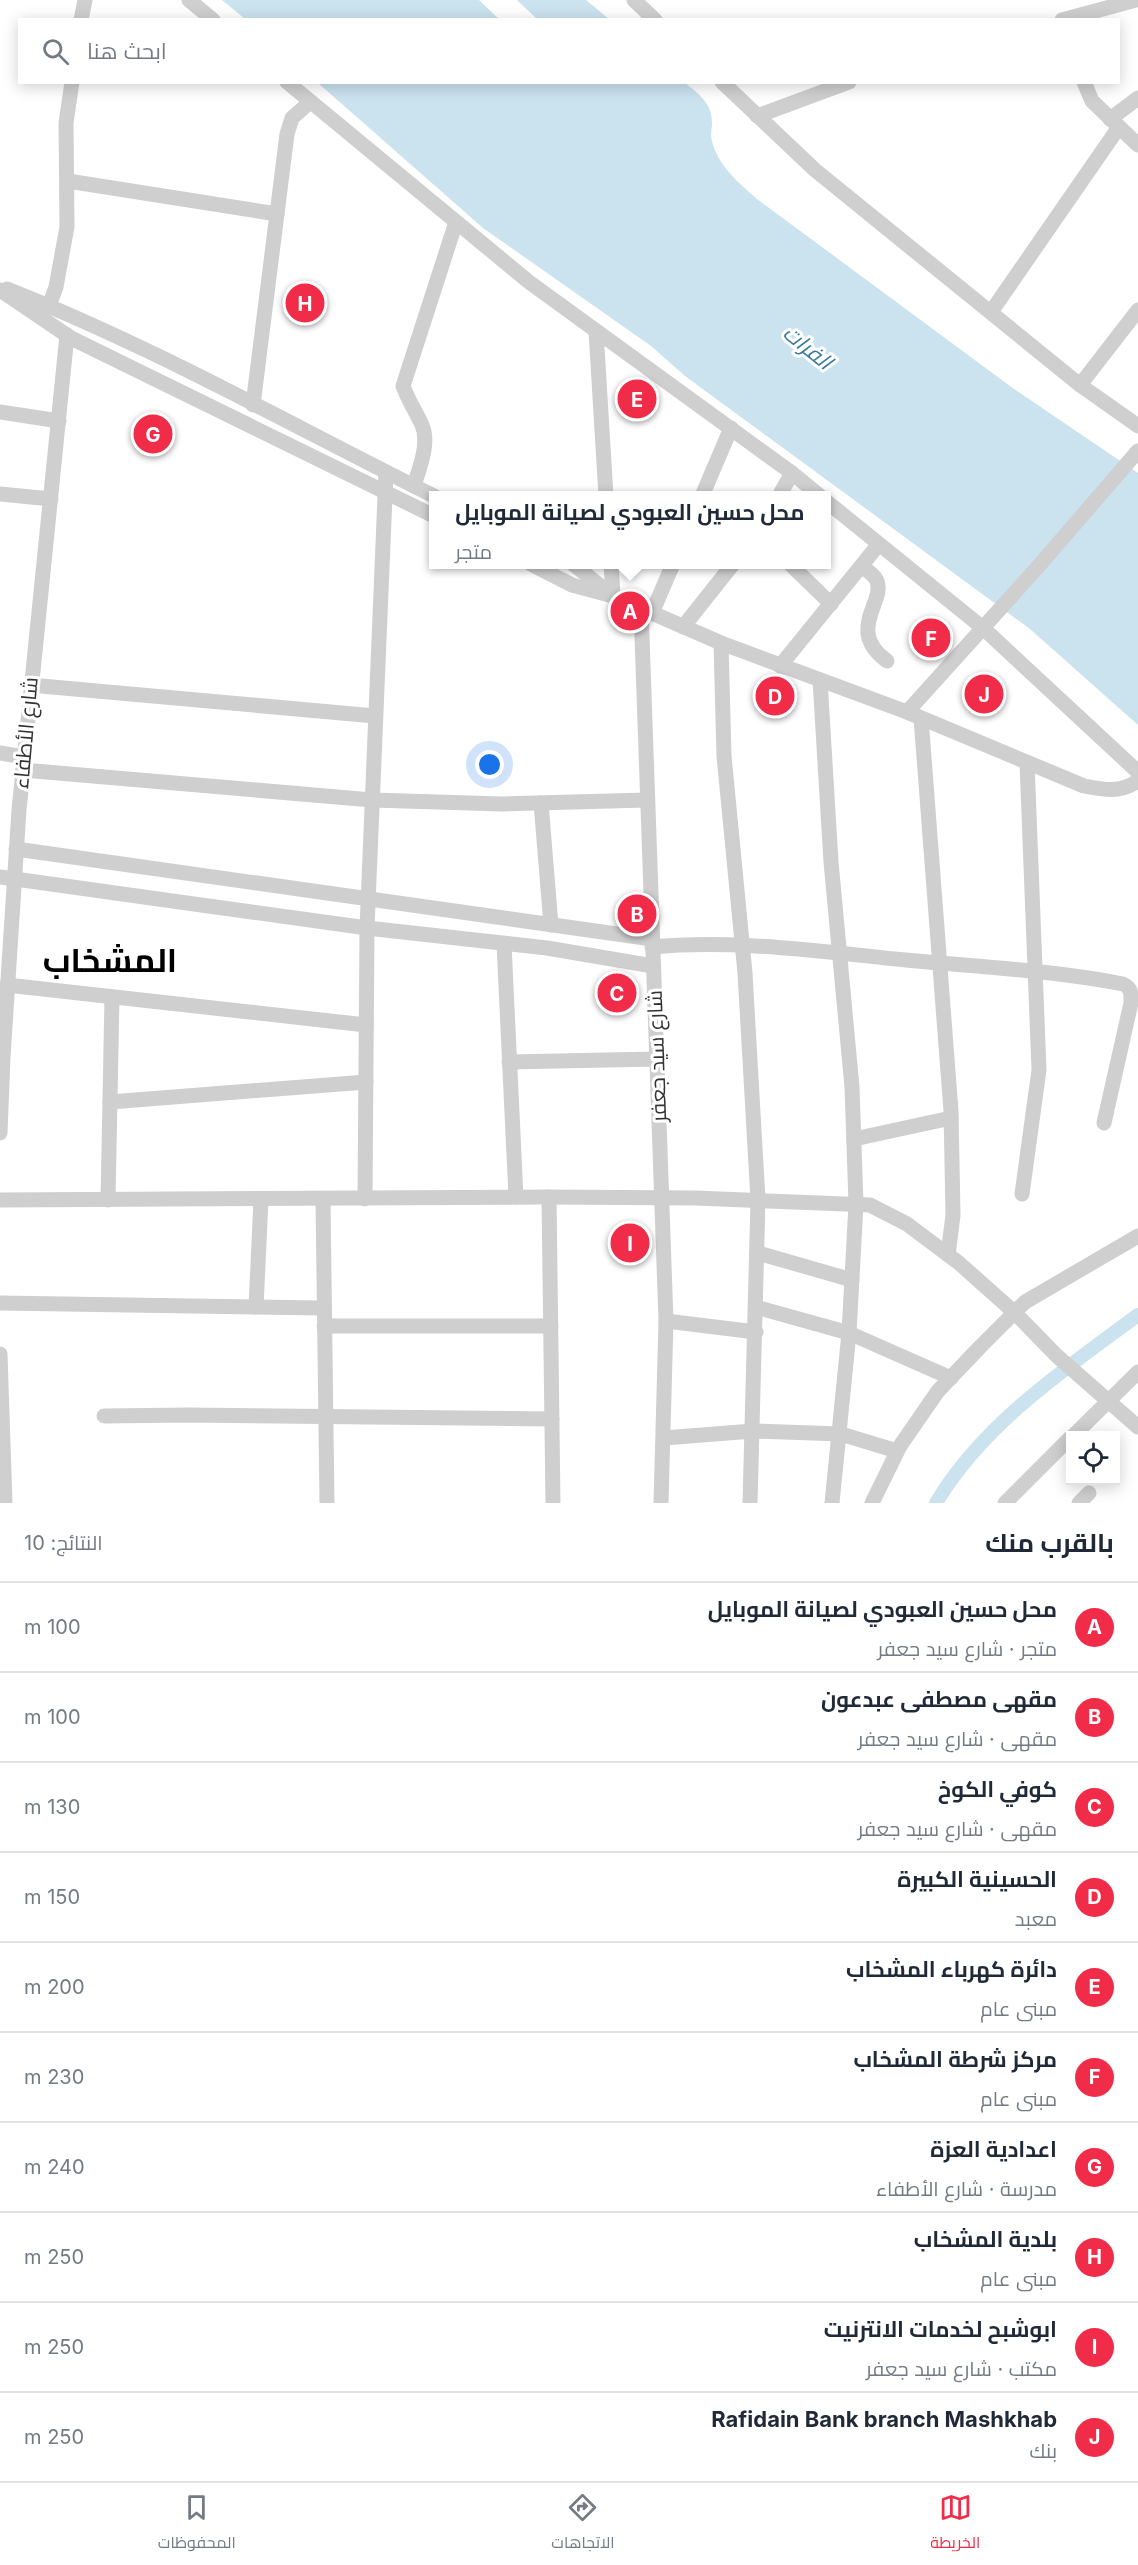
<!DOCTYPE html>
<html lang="ar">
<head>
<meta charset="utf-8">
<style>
  body { margin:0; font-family:Inter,Cairo,sans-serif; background:#f6f6f7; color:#1f2937; direction:rtl }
  .controls { position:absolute; right:18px; bottom:18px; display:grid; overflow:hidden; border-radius:0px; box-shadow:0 3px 15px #0003 }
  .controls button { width:54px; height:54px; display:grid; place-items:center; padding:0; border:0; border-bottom:2px solid #e0e1e3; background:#fff; color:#1f2937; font:30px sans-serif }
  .you { position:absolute; left:490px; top:765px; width:21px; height:21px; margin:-15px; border:4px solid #fff; border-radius:50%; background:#1a73e8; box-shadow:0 0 0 9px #1a73e833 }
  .badge { display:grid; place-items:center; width:39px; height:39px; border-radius:50%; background:#f02c48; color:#fff; font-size:20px; font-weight:700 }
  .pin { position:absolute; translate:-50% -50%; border:3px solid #fff; box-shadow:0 2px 6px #0006 }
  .popup { position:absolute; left:429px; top:491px; width:402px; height:78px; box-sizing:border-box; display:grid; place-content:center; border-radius:0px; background:#fff; filter:drop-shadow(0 2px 4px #0005); font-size:20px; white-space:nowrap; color:#747a83 }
  .popup b { font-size:22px; color:#1f2937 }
  .popup::after { content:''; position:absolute; left:50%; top:100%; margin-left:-12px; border:12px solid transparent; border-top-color:#fff }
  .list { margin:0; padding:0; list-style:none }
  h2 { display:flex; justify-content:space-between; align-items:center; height:78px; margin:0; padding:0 24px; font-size:26px }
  h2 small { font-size:20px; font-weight:400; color:#747a83 }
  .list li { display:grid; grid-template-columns:39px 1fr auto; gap:18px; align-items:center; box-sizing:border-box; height:90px; padding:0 24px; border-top:2px solid #e0e1e3 }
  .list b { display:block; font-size:22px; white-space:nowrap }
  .list p { margin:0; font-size:20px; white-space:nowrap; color:#747a83 }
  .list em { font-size:20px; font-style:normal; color:#747a83 }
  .icon { flex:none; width:33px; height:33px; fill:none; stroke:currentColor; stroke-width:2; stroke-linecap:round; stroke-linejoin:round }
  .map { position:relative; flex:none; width:1138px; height:1503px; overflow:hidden; direction:ltr }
  .search { position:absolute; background:#fff; box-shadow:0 3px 15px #0003; left:18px; right:18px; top:18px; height:66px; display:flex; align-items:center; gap:15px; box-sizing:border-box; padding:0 21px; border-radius:0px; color:#747a83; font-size:22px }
  .sheet { height:978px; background:#fff }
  nav { display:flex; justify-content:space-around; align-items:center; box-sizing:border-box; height:84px; border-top:2px solid #e0e1e3; background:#fff; font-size:16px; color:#747a83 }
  nav a { display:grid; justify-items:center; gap:3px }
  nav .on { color:#f02c48 }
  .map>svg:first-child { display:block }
  .water { fill:#cbe3ef }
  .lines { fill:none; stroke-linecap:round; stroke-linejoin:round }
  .canal { stroke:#cbe3ef; stroke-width:14 }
  .minor { stroke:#cfcfcf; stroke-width:15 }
  .labels { text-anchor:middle; stroke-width:6; stroke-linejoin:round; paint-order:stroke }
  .street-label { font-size:21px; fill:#323232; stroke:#fff }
  .water-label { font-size:22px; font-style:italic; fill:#397b9a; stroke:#fff }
  .town-label { font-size:33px; font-weight:bold; fill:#000; stroke:#fff }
</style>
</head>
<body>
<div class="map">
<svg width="1138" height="1503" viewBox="0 0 1138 1503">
  <rect width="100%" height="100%" fill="#fff"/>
  <g class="water">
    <polygon points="222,0 479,0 499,19 245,19"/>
    <polygon points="517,0 586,0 609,19 537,19"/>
    <path d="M684,82c15,12 28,21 28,41 0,5 -2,12 0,18 6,25 27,42 45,58l257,190 124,84v252l-108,-96 -345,-253 -34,-30 -168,-118 -165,-145z"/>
  </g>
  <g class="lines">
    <path class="canal" d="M936,1503c47,-79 130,-135 202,-188"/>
    <g class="minor">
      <polyline points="189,0 213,20"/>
      <polyline points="634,0 655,20"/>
      <polyline points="81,20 85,0"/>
      <polyline points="1062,20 1136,0"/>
      <polyline points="287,82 529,282 792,473 820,496"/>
      <polyline points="722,82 815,170 1080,385 1138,426"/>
      <polyline points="1084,82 1092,101 1138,145"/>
      <polyline points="757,116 849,82"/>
      <polyline points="1110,119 1138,98"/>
      <polyline points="68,181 277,214"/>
      <path d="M7,289c147,58 286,137 427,207"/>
      <polyline points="0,290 71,338 434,516"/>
      <polyline points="49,306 56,287 67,227 66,123 72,82"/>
      <polyline points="991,312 1119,127"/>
      <polyline points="596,331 606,496"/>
      <polyline points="1080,385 1138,310"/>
      <polyline points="253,405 287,134 292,118 310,102"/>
      <polyline points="0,412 59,421"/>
      <path d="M414,486c5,-17 16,-43 8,-61 -6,-13 -14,-25 -19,-39l53,-164"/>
      <polyline points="0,494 51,499"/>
      <polyline points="702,496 731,428"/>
      <polyline points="779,496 792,473"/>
      <polyline points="826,501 983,628 1138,772"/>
      <path d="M531,564l41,21 41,11 108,47 186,69 177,74c21,4 35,7 54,-5"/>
      <polyline points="573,564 608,592"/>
      <polyline points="611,564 613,596"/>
      <polyline points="790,564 831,604"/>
      <path d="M862,566c4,4 11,8 14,13 12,22 -32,50 11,82"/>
      <polyline points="641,608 666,1321 661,1503"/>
      <polyline points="652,613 673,564"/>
      <polyline points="683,627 733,564"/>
      <polyline points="721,643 724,756 745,973 758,1200 750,1503"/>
      <polyline points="780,666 879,544"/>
      <polyline points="820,680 831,862 852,1087 856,1204 849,1333 832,1503"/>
      <polyline points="30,685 375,716"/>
      <polyline points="907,712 1036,569 1138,451"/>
      <polyline points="921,718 951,1111 953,1215 948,1255"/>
      <polyline points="0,753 24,757"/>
      <polyline points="23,770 372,800 502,804 647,800"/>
      <polyline points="541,803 551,925"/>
      <polyline points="16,849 652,939"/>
      <polyline points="0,877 367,928 547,948 653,966"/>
      <polyline points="504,944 516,1197"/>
      <path d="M652,947c84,-8 170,5 254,13 72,7 145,10 217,24 9,4 8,10 8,19l-27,120"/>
      <polyline points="7,985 366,1025"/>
      <polyline points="509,1062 657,1059"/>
      <polyline points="110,1102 366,1082"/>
      <polyline points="0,1133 3,1057 19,810 67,335"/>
      <polyline points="854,1139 951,1118"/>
      <polyline points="1022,1194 1039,1070 1027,763"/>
      <polyline points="549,1197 553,1503"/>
      <polyline points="365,1199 367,928 386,472"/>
      <polyline points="0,1200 549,1197 695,1198 870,1205 907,1224 959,1263 1015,1313 1057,1356 1138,1427"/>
      <polyline points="108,1200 112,997"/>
      <polyline points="323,1200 327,1503"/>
      <polyline points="758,1253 852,1280"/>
      <polyline points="0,1303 324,1308"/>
      <polyline points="256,1307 261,1200"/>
      <polyline points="756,1307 849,1333 951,1378"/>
      <polyline points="666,1321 756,1332"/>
      <polyline points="324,1326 551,1326"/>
      <polyline points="0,1354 5,1503"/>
      <polyline points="104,1416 189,1415 552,1419"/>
      <polyline points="1073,1436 1138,1372"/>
      <polyline points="664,1438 753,1431 841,1434 897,1451"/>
      <polyline points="872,1503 900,1446 938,1391 980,1347 1025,1302 1138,1236"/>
      <polyline points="1005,1503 1070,1438"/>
      <polyline points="1079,1503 1089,1493"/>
    </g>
  </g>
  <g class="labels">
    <g class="street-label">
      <text transform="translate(26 733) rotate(-85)" y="7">شارع الأطفاء</text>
      <text transform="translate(657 1056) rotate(-92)" y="7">شارع سيد جعفر</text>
    </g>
    <g class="water-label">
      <text transform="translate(808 347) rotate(39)" y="8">الفرات</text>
    </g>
    <g class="town-label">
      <text x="110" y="972">المشخاب</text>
    </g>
  </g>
</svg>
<div class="controls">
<button><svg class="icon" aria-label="locate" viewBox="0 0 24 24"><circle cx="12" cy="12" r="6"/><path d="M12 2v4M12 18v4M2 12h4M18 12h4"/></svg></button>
</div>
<div class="you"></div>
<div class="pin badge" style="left:630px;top:611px">A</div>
<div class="popup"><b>محل حسين العبودي لصيانة الموبايل</b>متجر</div>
<div class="pin badge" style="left:637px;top:914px">B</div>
<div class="pin badge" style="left:617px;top:993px">C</div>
<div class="pin badge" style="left:775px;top:696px">D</div>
<div class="pin badge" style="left:637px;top:399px">E</div>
<div class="pin badge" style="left:931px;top:638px">F</div>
<div class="pin badge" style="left:153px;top:434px">G</div>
<div class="pin badge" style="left:305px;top:303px">H</div>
<div class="pin badge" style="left:630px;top:1243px">I</div>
<div class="pin badge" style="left:984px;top:694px">J</div>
<div class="search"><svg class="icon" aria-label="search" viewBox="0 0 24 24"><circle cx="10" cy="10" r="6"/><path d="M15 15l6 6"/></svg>ابحث هنا</div>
</div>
<section class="sheet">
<h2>بالقرب منك<small>النتائج: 10</small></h2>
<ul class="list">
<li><span class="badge">A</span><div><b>محل حسين العبودي لصيانة الموبايل</b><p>متجر · شارع سيد جعفر</p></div><em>100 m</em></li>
<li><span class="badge">B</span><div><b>مقهى مصطفى عبدعون</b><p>مقهى · شارع سيد جعفر</p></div><em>100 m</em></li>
<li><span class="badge">C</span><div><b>كوفي الكوخ</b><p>مقهى · شارع سيد جعفر</p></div><em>130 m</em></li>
<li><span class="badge">D</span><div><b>الحسينية الكبيرة</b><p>معبد</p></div><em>150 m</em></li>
<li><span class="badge">E</span><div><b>دائرة كهرباء المشخاب</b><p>مبنى عام</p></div><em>200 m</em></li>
<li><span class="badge">F</span><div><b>مركز شرطة المشخاب</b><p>مبنى عام</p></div><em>230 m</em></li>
<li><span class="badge">G</span><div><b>اعدادية العزة</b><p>مدرسة · شارع الأطفاء</p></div><em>240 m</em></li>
<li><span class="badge">H</span><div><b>بلدية المشخاب</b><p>مبنى عام</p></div><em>250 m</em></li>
<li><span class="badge">I</span><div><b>ابوشبح لخدمات الانترنيت</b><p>مكتب · شارع سيد جعفر</p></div><em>250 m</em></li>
<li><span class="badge">J</span><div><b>Rafidain Bank branch Mashkhab</b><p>بنك</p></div><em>250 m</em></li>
</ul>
</section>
<nav>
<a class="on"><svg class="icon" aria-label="map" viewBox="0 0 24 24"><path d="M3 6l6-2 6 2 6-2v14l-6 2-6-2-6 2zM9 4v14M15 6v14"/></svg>الخريطة</a>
<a><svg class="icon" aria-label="directions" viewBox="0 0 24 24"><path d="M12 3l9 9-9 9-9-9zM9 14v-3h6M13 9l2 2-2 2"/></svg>الاتجاهات</a>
<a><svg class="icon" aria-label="saved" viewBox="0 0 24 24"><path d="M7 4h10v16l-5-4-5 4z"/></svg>المحفوظات</a>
</nav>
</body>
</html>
